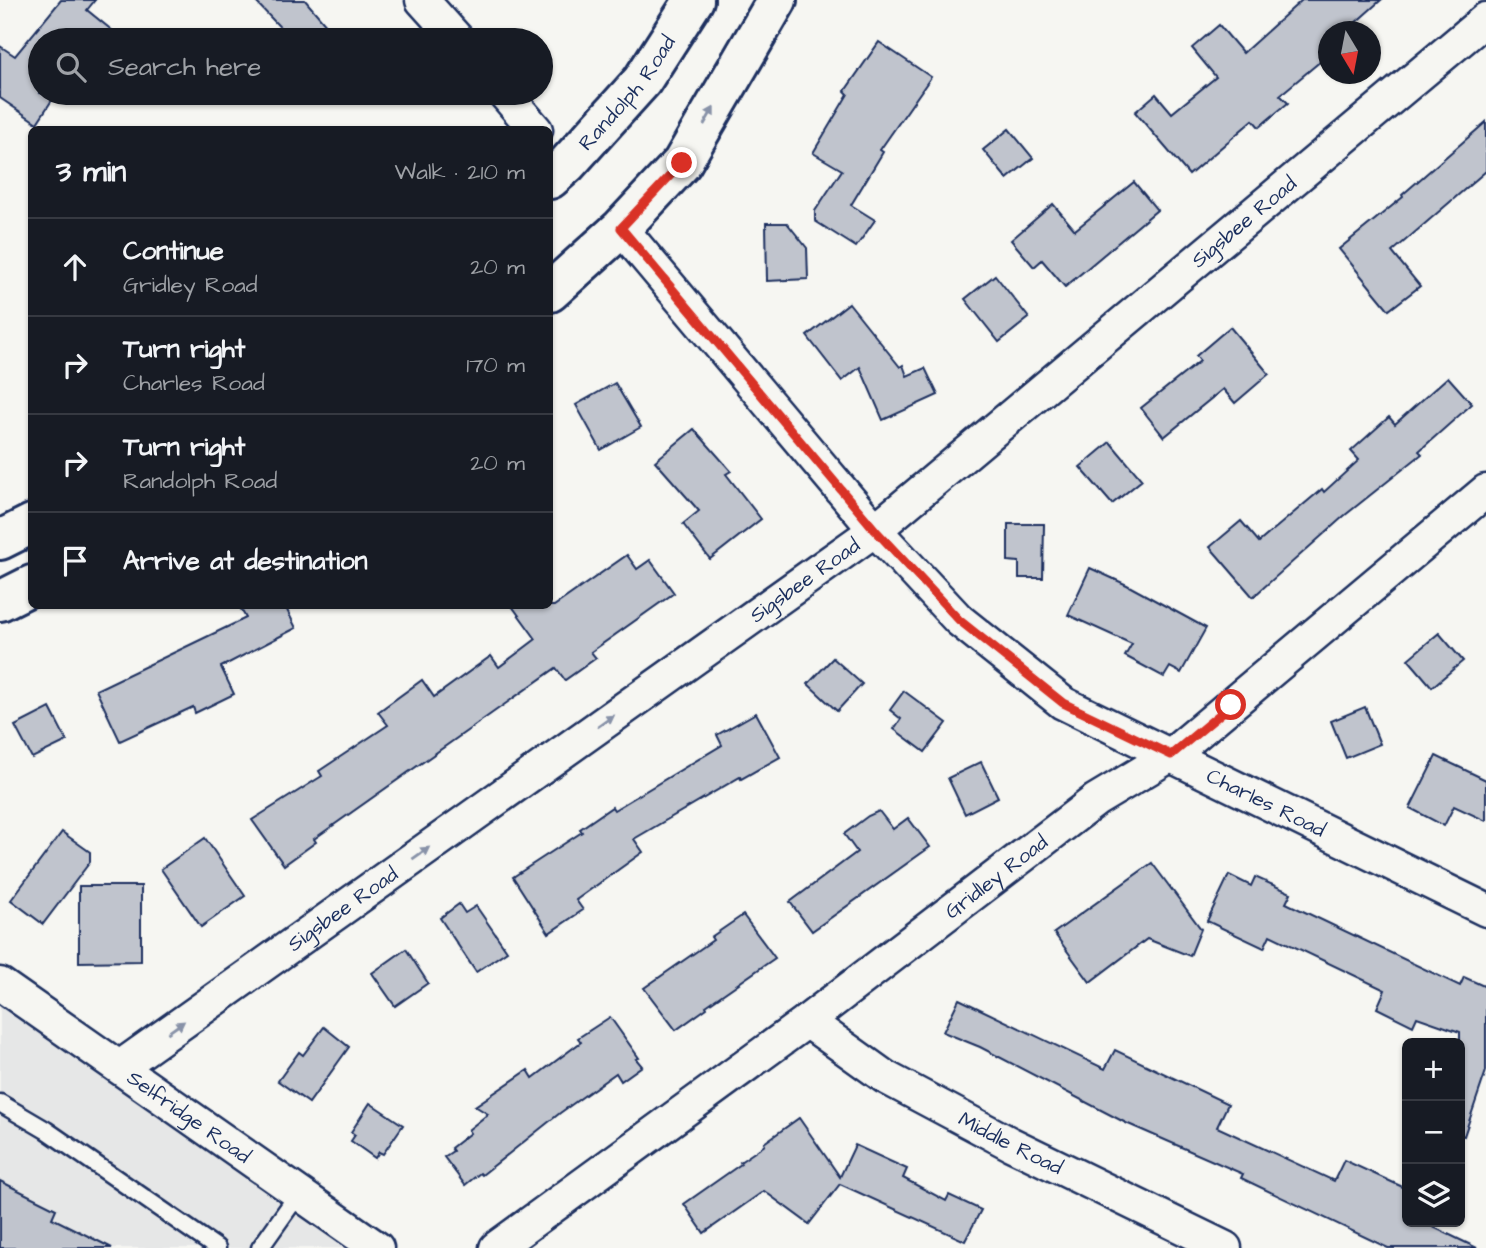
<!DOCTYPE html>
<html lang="en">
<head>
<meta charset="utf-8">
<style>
  body { margin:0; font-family:"Architects Daughter",sans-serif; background:#20242c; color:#f1f3f6 }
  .controls { position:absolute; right:21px; bottom:21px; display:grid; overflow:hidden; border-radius:10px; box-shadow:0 2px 5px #0004 }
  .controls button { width:63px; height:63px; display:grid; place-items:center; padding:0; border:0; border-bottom:2px solid #363941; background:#171b24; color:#f1f3f6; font:35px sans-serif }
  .compass { position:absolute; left:1318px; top:21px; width:63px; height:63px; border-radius:50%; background:#171b24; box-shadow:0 2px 5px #0004; rotate:170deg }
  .stop { position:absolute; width:21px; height:21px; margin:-16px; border:5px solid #d93025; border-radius:50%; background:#fff }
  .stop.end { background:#d93025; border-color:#fff; box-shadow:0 2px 7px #0008 }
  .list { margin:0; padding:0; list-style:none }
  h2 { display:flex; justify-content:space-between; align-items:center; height:91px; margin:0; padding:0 28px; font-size:30px }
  h2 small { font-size:23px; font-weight:400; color:#9ea1a6 }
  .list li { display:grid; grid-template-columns:46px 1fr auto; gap:21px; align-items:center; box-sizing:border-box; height:98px; padding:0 28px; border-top:2px solid #363941 }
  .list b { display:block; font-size:26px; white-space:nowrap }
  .list p { margin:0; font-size:23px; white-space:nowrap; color:#9ea1a6 }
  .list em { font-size:23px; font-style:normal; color:#9ea1a6 }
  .icon { flex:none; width:38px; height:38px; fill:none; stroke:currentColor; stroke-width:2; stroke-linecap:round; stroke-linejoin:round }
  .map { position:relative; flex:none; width:1486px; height:1248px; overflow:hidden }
  .search { position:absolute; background:#171b24; box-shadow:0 2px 5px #0004; left:28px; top:28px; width:525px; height:77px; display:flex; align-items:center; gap:18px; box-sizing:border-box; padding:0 24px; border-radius:38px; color:#9ea1a6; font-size:26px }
  .panel { position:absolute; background:#171b24; box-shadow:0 2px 5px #0004; left:28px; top:126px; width:525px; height:483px; border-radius:10px }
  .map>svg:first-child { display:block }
  .built { fill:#e6e7e7 }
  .building { fill:#c0c4cd; stroke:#1b2f5e; stroke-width:2 }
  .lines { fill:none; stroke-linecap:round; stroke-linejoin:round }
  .service-casing { stroke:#1b2f5e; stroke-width:21 }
  .minor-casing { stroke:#1b2f5e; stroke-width:37 }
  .primary-casing { stroke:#1b2f5e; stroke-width:44 }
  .service { stroke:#f6f6f2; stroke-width:16 }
  .minor { stroke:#f6f6f2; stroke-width:32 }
  .primary { stroke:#f6f6f2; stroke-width:38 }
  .oneway { fill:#8892a8 }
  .route { stroke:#d93025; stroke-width:9 }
  .labels { text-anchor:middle; stroke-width:7; stroke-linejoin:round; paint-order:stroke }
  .street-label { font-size:21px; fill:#1b2f5e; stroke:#f6f6f2 }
</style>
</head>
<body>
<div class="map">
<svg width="1486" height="1248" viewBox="0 0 1486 1248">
  <rect width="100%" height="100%" fill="#f6f6f2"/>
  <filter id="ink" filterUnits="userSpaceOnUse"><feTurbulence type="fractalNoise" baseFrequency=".0143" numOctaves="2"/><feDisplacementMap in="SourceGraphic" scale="14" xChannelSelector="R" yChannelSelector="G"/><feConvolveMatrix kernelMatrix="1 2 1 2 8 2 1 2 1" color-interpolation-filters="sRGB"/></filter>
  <g filter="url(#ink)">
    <polygon class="built" points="0,984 377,1248 0,1248"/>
    <g class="building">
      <polygon points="61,0 95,0 87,10 124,40 40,40 40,93 56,94 37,123 0,98 0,46 15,56"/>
      <polygon points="254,0 305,0 339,40 292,40"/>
      <polygon points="1302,0 1381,0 1345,32 1328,32 1328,55 1280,95 1288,103 1259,127 1253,120 1189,175 1135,112 1156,94 1172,113 1216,77 1192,48 1219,25 1243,53"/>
      <polygon points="879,42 931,77 880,150 883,152 851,205 875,220 856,247 815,221 815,211 842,170 813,153 848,94 845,91"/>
      <polygon points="1486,122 1486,171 1392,252 1420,286 1389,310 1339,249 1403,197 1402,195"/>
      <polygon points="1009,129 1033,158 1007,179 983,150"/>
      <polygon points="1134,182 1157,210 1065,287 1042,260 1034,267 1011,240 1053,204 1075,230"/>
      <polygon points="766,223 787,223 807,248 808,279 767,281"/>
      <polygon points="995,275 1029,318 999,342 965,299"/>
      <polygon points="849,303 900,367 903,365 907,376 925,368 938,395 883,420 860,367 842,381 807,336"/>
      <polygon points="1230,327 1269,374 1235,403 1223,389 1164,437 1141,408 1200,361 1196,356"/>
      <polygon points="1448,377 1472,404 1419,451 1422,454 1344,516 1253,597 1210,547 1241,521 1259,542 1322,489 1324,492 1359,460 1351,451 1389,417 1395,424"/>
      <polygon points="615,383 641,427 601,450 576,405"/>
      <polygon points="694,429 731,471 726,474 761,519 710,559 683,524 699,511 655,461"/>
      <polygon points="1110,442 1142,480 1112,504 1080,467"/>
      <polygon points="1008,524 1044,524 1043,578 1019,578 1019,562 1008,561"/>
      <polygon points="627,555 637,569 650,560 674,593 591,652 596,658 565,680 556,668 314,839 316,842 284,865 252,820 322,776 319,771 388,725 378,712 422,680 434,697 491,656 499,667 536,639 512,606 554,606"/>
      <polygon points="1090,568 1127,585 1206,628 1181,673 1170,667 1164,677 1125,656 1132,644 1068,615"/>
      <polygon points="239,606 285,606 296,628 221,667 234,694 195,713 193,707 120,741 96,690 246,618"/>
      <polygon points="1439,633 1463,661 1432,687 1408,659"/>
      <polygon points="833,658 862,684 837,711 808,684"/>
      <polygon points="904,691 947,723 925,752 894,729 901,719 890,710"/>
      <polygon points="1365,707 1380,744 1346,758 1331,721"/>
      <polygon points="50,708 67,741 32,758 15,726"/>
      <polygon points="756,713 780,757 741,779 740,777 634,839 643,852 576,900 583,910 549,933 513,877 582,832 580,829 612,807 614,810 722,745 717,735"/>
      <polygon points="1436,756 1486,780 1486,821 1454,806 1444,826 1410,808"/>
      <polygon points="981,762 998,797 965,814 948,778"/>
      <polygon points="879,811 893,829 908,818 930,847 812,931 790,902 857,852 844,834 868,816"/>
      <polygon points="62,832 90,852 90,862 43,924 11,900"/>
      <polygon points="205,838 245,896 201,927 161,869"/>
      <polygon points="1152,863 1201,929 1190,956 1147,939 1090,982 1054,933"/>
      <polygon points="1229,875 1251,886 1255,877 1291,893 1286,903 1460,986 1464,977 1486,987 1486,1071 1464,1136 1460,1135 1460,1032 1417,1017 1413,1026 1377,1008 1385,990 1270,935 1264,948 1207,921"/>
      <polygon points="79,886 141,886 141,961 79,962"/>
      <polygon points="459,904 465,913 476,906 507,951 476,972 440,918"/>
      <polygon points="743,915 775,958 706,1006 707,1008 676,1030 644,988 713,940 711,937"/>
      <polygon points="406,949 428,983 395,1006 372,973"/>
      <polygon points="959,999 1105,1069 1115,1050 1228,1104 1217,1127 1334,1181 1344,1160 1407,1189 1407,1222 1423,1222 1477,1248 1388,1248 1241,1178 1243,1174 1126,1123 980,1047 943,1032"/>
      <polygon points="610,1017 639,1058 636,1059 642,1066 621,1081 616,1073 560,1113 482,1175 480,1173 465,1185 444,1157 453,1151 451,1148 470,1133 468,1130 488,1114 475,1106 528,1070 533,1078 581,1042 578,1038"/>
      <polygon points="324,1027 349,1047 309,1103 278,1081 299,1052 303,1055"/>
      <polygon points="370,1103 403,1125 383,1154 379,1152 375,1158 351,1141 355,1135 351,1132"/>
      <polygon points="799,1118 840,1177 855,1145 907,1169 903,1178 946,1201 949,1195 981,1210 965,1241 840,1184 809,1224 764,1191 704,1233 684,1204 741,1164 740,1162 765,1145 764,1143"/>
      <polygon points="0,1181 56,1209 52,1218 112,1248 0,1248"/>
    </g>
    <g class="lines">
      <defs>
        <g id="service">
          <polyline points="0,1103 46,1130 217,1248"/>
          <polyline points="260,1248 299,1193"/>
        </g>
        <g id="minor">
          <polyline points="422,0 458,40"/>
          <polyline points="504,93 536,130"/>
          <path id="s1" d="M621,228l254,302 84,90 104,83 423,207"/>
          <path id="s2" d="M0,984l377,264"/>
          <path id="s3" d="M807,1021l78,56 126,67 214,104"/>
          <path id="s4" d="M120,1067l755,-537 611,-511"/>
          <path id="s5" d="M496,1248l311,-227 289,-221 75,-45 315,-264"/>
        </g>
        <g id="primary">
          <path id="s6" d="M550,179l17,-15 75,-83 52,-81"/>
          <polyline points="550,292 621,228 682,163 777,0"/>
          <polyline points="0,540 32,524"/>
          <polyline points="0,601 32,585"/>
        </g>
      </defs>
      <use href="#service" class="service-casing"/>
      <use href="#minor" class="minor-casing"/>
      <use href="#primary" class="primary-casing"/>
      <use href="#service" class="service"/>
      <use href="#minor" class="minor"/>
      <use href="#primary" class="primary"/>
    </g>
    <defs><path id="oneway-solid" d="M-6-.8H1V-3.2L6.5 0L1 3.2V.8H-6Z" transform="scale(1.75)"/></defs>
    <g class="oneway">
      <use href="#oneway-solid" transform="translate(709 116) rotate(-60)"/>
      <use href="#oneway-solid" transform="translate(606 721) rotate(-35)"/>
      <use href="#oneway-solid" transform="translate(421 853) rotate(-35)"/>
      <use href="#oneway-solid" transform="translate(176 1027) rotate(-35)"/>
    </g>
  </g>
  <g class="lines" filter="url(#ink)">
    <polyline class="route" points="682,163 621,228 875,530 959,620 1063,703 1171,755 1231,705"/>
  </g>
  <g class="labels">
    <g class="street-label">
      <text dy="7" stroke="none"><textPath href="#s6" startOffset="116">Randolph Road</textPath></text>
      <text dy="7" stroke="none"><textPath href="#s4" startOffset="1407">Sigsbee Road</textPath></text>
      <text dy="7" stroke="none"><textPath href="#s4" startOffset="840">Sigsbee Road</textPath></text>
      <text dy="7" stroke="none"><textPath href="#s1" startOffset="877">Charles Road</textPath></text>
      <text dy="7" stroke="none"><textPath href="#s5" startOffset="623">Gridley Road</textPath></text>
      <text dy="7" stroke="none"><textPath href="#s4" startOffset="273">Sigsbee Road</textPath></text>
      <text dy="7" stroke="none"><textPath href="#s2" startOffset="231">Selfridge Road</textPath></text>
      <text dy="7" stroke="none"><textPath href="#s3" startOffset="238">Middle Road</textPath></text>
    </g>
  </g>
</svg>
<div class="controls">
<button>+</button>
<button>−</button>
<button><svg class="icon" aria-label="layers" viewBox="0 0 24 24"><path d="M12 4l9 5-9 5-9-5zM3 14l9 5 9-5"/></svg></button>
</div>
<svg class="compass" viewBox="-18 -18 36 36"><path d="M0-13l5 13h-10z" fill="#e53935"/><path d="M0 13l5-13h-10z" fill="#9ea1a6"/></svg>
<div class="stop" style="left:1231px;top:705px"></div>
<div class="stop end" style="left:682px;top:163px"></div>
<div class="search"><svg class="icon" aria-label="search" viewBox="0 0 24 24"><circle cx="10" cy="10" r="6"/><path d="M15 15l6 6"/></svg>Search here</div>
<section class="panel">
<h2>3 min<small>Walk · 210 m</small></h2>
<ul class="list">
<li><svg class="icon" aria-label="ahead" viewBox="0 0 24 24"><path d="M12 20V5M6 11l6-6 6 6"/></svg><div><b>Continue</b><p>Gridley Road</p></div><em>20 m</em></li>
<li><svg class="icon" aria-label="right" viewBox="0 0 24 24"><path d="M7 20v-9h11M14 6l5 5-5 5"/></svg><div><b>Turn right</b><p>Charles Road</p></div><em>170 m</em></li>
<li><svg class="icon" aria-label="right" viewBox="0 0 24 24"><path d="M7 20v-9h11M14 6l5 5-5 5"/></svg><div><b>Turn right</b><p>Randolph Road</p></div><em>20 m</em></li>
<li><svg class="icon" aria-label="arrive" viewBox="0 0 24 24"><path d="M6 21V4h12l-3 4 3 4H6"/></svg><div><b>Arrive at destination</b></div></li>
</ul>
</section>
</div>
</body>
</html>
